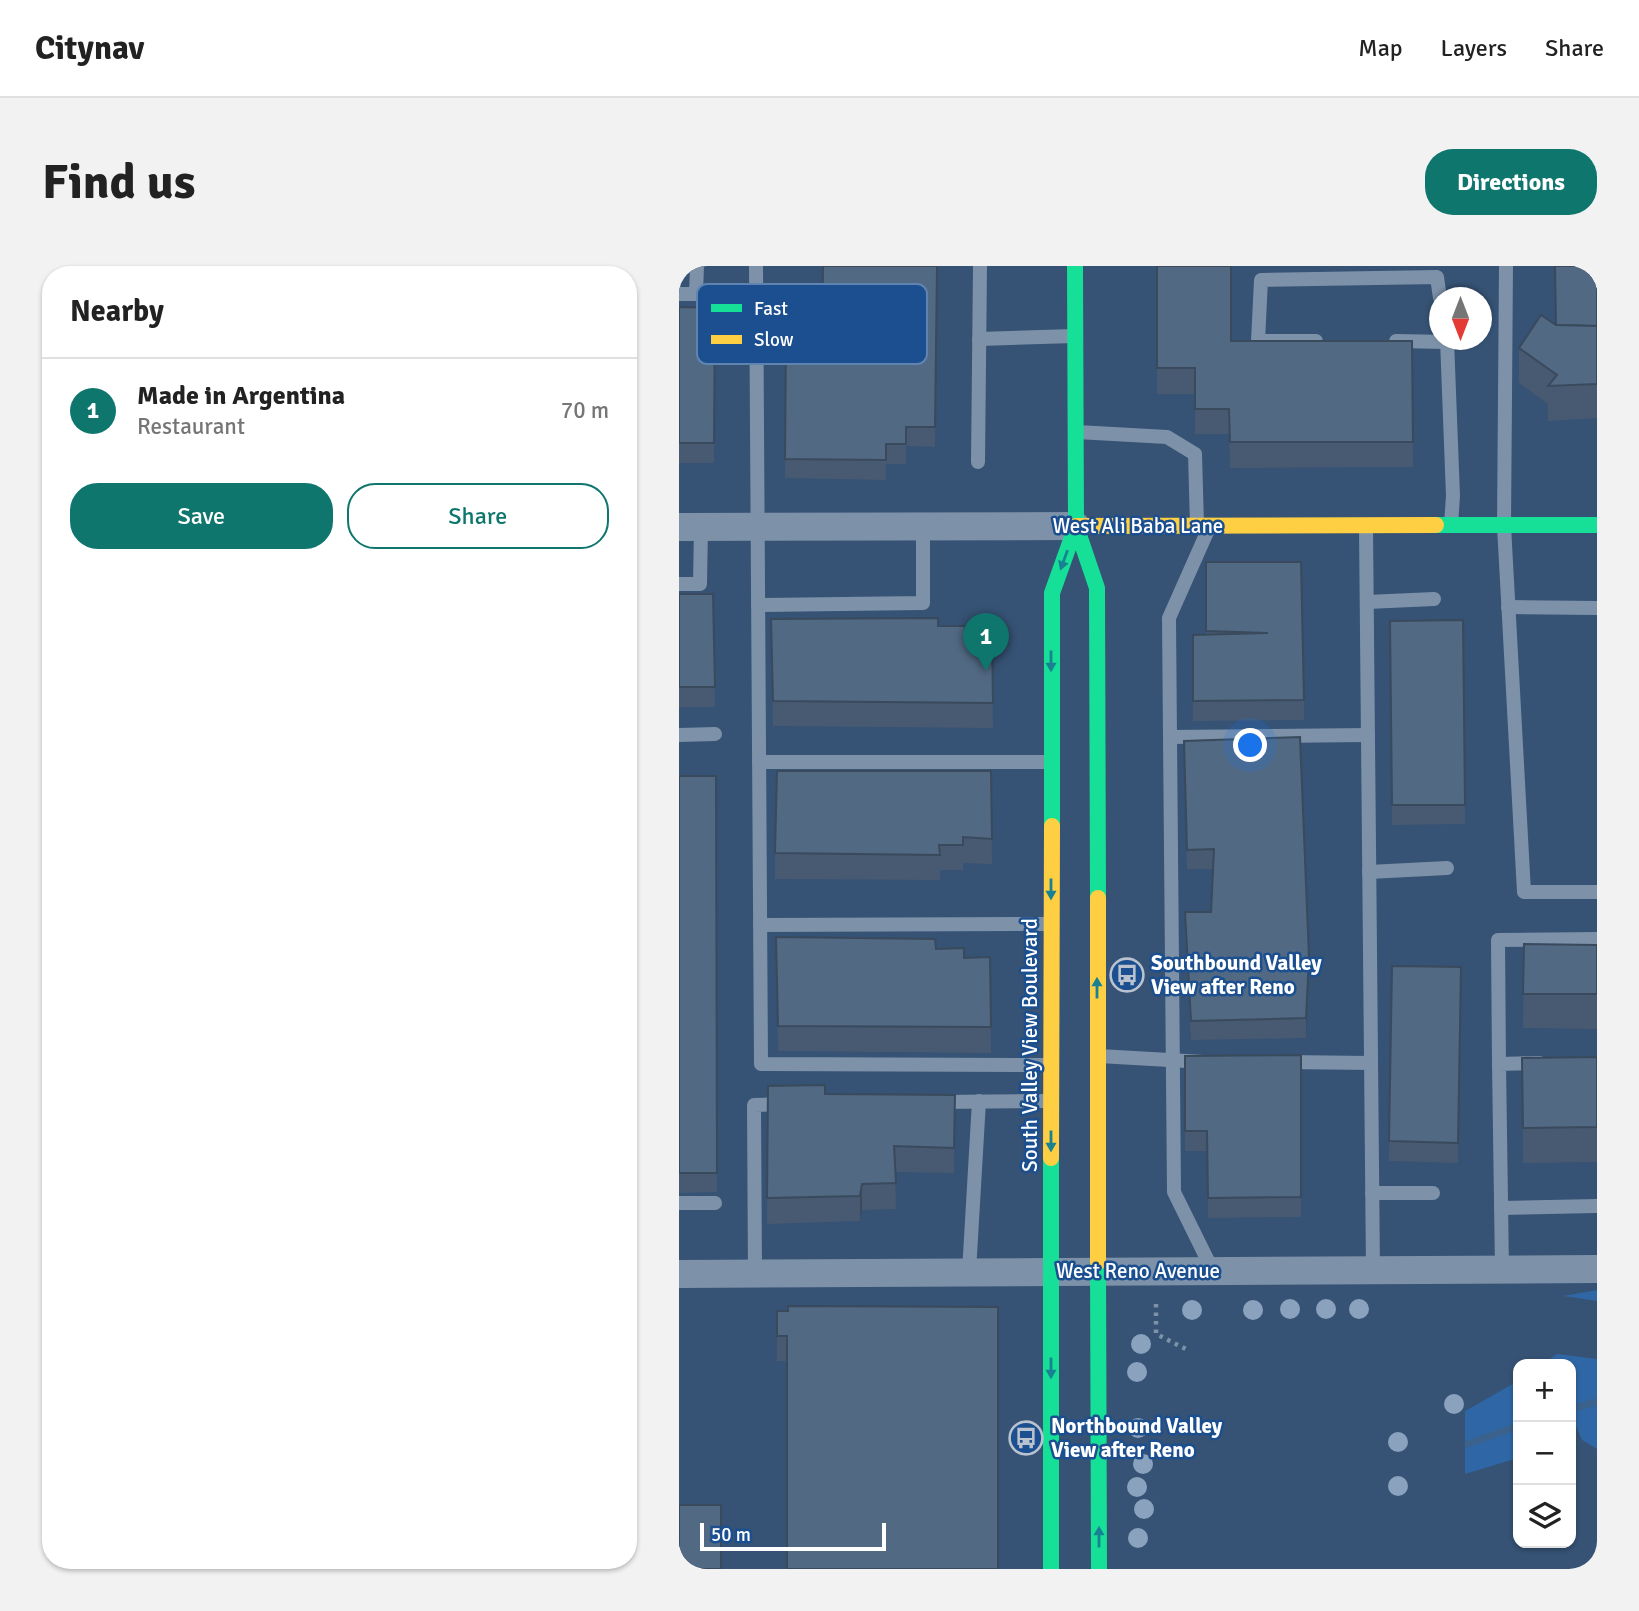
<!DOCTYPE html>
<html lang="en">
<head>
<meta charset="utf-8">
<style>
  body { margin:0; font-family:Signika,sans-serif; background:#f2f2f2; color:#222 }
  .controls { position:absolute; right:21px; bottom:21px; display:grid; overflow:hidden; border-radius:14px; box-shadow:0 2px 5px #0004 }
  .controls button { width:63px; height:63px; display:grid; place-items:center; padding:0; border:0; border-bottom:2px solid #e0e0e0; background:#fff; color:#222; font:35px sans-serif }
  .compass { position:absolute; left:750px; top:21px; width:63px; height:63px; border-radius:50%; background:#fff; box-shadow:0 2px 5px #0004; rotate:180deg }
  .scale { position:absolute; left:21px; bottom:18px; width:186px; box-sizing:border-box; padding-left:7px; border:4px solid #fff; border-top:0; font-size:19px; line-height:24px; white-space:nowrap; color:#fff; -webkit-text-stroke:5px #1b4f8f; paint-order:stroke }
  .you { position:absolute; left:572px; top:480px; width:24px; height:24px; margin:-18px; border:5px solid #fff; border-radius:50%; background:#1a73e8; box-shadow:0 0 0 10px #1a73e833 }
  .badge { display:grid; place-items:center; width:46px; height:46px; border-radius:50%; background:#0f766e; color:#fff; font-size:23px; font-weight:700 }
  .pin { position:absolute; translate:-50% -58px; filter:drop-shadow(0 2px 4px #0008) }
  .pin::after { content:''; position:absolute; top:37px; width:24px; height:21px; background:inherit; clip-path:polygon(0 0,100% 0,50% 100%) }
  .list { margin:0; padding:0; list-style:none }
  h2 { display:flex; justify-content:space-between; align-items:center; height:91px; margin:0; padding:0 28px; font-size:30px }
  h2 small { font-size:23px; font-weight:400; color:#767676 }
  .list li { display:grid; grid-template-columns:46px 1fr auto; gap:21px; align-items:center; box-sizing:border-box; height:105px; padding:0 28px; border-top:2px solid #e0e0e0 }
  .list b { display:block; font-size:26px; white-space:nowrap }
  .list p { margin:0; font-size:23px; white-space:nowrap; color:#767676 }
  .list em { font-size:23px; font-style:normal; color:#767676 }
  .actions { display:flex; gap:14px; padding:21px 28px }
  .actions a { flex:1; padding:16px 0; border:2px solid #0f766e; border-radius:28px; text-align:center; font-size:24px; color:#0f766e }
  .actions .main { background:#0f766e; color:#fff }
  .icon { flex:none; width:38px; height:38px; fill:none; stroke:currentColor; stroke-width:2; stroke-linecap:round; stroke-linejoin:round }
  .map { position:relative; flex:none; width:918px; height:1303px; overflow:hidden; border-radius:28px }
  header { display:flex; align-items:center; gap:42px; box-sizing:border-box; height:98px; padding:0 35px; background:#fff; border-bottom:2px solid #e0e0e0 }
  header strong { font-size:33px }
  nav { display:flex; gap:38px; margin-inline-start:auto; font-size:24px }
  .intro { display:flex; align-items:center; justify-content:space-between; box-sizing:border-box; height:168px; padding:0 42px }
  h1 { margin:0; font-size:49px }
  .button { padding:18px 32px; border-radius:28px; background:#0f766e; color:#fff; font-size:24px; font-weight:700 }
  main { display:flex; gap:42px; padding:0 42px }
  aside { flex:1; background:#fff; border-radius:28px; box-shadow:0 2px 5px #0004 }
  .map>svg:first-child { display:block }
  .green { fill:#2f66a5 }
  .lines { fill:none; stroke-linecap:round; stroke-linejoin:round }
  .stream { stroke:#3b618d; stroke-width:7 }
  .path { stroke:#7d92a8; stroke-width:4.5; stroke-dasharray:3.5 5; stroke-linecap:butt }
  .lane { stroke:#7d92a8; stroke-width:14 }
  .street { stroke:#7d92a8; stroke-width:28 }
  .fast { stroke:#16e098; stroke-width:16 }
  .slow { stroke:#ffcf43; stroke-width:16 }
  .tree { fill:#8aa2be }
  .wall { fill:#475a72 }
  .shaded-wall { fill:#394a5c }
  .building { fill:#526984; stroke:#394a5c; stroke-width:2 }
  .oneway { fill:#198292 }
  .labels { text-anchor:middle; stroke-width:5; stroke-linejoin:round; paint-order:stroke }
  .street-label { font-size:21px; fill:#fff; stroke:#1b4f8f }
  .poi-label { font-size:21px; font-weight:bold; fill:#fff; stroke:#1b4f8f; text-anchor:start }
  .key { fill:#1b4f8f; stroke:#5f84b1; stroke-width:2 }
  .key-label { font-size:19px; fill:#fff }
</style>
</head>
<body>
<header>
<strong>Citynav</strong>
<nav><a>Map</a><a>Layers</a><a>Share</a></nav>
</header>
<div class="intro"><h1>Find us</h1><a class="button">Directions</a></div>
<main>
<aside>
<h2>Nearby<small></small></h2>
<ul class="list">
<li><span class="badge">1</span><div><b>Made in Argentina</b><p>Restaurant</p></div><em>70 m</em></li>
</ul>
<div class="actions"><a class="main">Save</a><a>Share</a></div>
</aside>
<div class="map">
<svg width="918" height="1303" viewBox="0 0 918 1303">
  <rect width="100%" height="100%" fill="#365274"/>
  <g class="green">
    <polygon points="918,1024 918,1035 884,1030"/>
    <polygon points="878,1088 918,1093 918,1183 903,1174 896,1158 892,1158 892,1098 863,1098"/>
    <polygon points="839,1115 839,1192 786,1208 786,1145"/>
  </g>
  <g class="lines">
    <g class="stream">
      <polyline points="892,1143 918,1136"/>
      <polyline points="789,1178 839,1160"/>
    </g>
    <polyline class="path" points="477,1038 477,1068 507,1083"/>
    <g class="lane">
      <polyline points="77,0 82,798 371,799"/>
      <polyline points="827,0 825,260 845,626 918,626"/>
      <polyline points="0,28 17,28 18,0"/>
      <polyline points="300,73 395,70"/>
      <polyline points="768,74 774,230 772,259"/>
      <polyline points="637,75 579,75 582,14 758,11 761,32"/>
      <polyline points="717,75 768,76"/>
      <polyline points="398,166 488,171 516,188 518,259"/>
      <polyline points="299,196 301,0"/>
      <polyline points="687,261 694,1005"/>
      <polyline points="529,264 490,352 491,471 495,926 534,1005"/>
      <polyline points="0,318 21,318 22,261"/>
      <polyline points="688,336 755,333"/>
      <polyline points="79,339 244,337 244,261"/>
      <polyline points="829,341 918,342"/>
      <polyline points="0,469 36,468"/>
      <polyline points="491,471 689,469"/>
      <polyline points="80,496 372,496"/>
      <polyline points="690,606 768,602"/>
      <polyline points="81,659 370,658"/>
      <polyline points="420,790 525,796"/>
      <polyline points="605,796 692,797"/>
      <polyline points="820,798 819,674 918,673"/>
      <polyline points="258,836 371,835"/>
      <polyline points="693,927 754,927"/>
      <polyline points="0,937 36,937"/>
      <polyline points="822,942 918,940"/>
      <polyline points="823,1004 820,798 861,797"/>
      <polyline points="290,1006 300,835"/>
      <polyline points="76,1007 75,839 108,838"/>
    </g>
    <g class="street">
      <polyline points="0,261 397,260"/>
      <polyline points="0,1008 918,1003"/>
    </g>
    <g class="fast">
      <polyline points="396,0 397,260 418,322 419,632"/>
      <polyline points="757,259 918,259"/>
      <polyline points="373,560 373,327 397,260"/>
      <polyline points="419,996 420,1303"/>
      <polyline points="372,1303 372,892"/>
    </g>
    <g class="slow">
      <polyline points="397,260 757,259"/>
      <polyline points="419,632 419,996"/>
      <polyline points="372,892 373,560"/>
    </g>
  </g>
  <g class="tree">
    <circle cx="611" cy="1043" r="10"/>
    <circle cx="647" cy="1043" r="10"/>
    <circle cx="680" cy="1043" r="10"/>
    <circle cx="513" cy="1044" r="10"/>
    <circle cx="574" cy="1044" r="10"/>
    <circle cx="462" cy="1078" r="10"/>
    <circle cx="458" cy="1106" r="10"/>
    <circle cx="775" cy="1138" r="10"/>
    <circle cx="459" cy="1162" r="10"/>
    <circle cx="719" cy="1176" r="10"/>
    <circle cx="464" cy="1198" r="10"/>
    <circle cx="719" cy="1220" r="10"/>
    <circle cx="458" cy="1221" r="10"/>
    <circle cx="465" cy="1243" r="10"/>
    <circle cx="459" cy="1272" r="10"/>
  </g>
  <g class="wall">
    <polygon points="258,0 256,181 227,180 227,198 207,198 207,214 106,212 107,75 143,75"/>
    <polygon points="478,0 552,75 733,75 734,201 551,202 550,168 516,168 516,128 478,128"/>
    <polygon points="918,0 918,152 869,155 869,138 840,117 840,82 877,59"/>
    <polygon points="0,41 36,42 35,197 0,197"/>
    <polygon points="527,296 625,434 625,454 514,455 514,369 527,369"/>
    <polygon points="0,328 34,328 36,441 0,441"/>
    <polygon points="784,354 786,558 713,559 711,355"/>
    <polygon points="259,360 286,369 313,369 314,462 94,460 92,378"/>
    <polygon points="505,494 630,711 627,772 512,774 506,666 506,646 532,646 534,603 508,603"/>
    <polygon points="312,505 313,598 284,597 284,604 261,604 261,614 96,613 96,587"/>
    <polygon points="0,510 37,510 38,926 0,927"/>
    <polygon points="845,678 918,679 918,763 844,762"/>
    <polygon points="257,683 285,692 311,691 312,787 99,785 97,697"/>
    <polygon points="713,700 782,701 779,897 710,895"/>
    <polygon points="622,789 622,951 529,952 528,885 506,885 506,790"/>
    <polygon points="918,791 918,896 844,897 843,792"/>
    <polygon points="89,820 146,828 276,829 275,907 216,906 217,943 183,944 181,955 88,958"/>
    <polygon points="98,1045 109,1045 108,1095 98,1095"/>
  </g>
  <g class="shaded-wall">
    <polygon points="630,691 630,711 627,772 627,752"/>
    <polygon points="183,918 183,944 181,955 181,930"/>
  </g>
  <g class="building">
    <polygon points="144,0 258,0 256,161 227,161 227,178 207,178 207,194 106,193 107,75 143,75"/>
    <polygon points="478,0 552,0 552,75 733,75 734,176 551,176 550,143 516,143 516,102 478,102"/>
    <polygon points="876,0 918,0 918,60 877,59"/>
    <polygon points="0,41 36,42 35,177 0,177"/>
    <polygon points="862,49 877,59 918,60 918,118 869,120 878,109 840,82"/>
    <polygon points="527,296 622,296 625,434 514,435 514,369 589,367 527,365"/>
    <polygon points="0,328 34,328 36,421 0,421"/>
    <polygon points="259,352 259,360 286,360 286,369 313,369 314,437 94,435 92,353"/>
    <polygon points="784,354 786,539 713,539 711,355"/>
    <polygon points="621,471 630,691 627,752 512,755 506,646 532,646 535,583 508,584 505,475"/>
    <polygon points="98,505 312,505 313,573 284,571 284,579 260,579 261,589 96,587"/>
    <polygon points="0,510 37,510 38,907 0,907"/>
    <polygon points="97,671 256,673 257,683 285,682 285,692 311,691 312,761 99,760"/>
    <polygon points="845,678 918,679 918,728 844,728"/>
    <polygon points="713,700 782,701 779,877 710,875"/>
    <polygon points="622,789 622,931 529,932 528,865 506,865 506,790"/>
    <polygon points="918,791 918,861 844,862 843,792"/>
    <polygon points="146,819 146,828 276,829 275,882 215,880 217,917 183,918 181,930 88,932 89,820"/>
    <polygon points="109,1040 319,1041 319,1303 108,1303 108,1070 98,1070 98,1045 109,1045"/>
    <rect x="0" y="1239" width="42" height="64"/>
  </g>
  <defs><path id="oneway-solid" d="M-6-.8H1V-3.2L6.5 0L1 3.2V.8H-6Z" transform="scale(1.75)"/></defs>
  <g class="oneway">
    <use href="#oneway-solid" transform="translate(385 294) rotate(110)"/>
    <use href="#oneway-solid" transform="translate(372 395) rotate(90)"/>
    <use href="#oneway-solid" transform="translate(372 623) rotate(90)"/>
    <use href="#oneway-solid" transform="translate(418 722) rotate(-90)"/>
    <use href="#oneway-solid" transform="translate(372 875) rotate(90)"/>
    <use href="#oneway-solid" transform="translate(372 1102) rotate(90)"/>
    <use href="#oneway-solid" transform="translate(420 1271) rotate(-90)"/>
  </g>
  <defs>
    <symbol id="bus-ring" viewBox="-11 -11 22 22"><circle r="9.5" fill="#1b4f8f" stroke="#b9c2ce" stroke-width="1.5"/><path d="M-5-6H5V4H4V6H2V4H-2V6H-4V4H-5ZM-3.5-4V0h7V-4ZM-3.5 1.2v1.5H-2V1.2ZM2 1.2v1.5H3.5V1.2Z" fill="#b9c2ce"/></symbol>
  </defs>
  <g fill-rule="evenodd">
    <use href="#bus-ring" x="429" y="690" width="38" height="38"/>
    <use href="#bus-ring" x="328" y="1153" width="38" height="38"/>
  </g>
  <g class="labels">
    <g class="street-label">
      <text x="459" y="267">West Ali Baba Lane</text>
      <text transform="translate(351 779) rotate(-90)" y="7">South Valley View Boulevard</text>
      <text x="459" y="1012">West Reno Avenue</text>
    </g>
    <g class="poi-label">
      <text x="472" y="704">Southbound Valley<tspan x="472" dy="24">View after Reno</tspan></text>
      <text x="372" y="1167">Northbound Valley<tspan x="372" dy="24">View after Reno</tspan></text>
    </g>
  </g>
  <rect x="18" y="18" width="230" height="80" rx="10" class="key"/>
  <rect x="32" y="38" width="31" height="8" fill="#16e098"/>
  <rect x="32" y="69" width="31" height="9" fill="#ffcf43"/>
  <g class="key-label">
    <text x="75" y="49">Fast</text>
    <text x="75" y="80">Slow</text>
  </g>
</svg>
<div class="controls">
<button>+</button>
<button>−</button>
<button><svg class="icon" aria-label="layers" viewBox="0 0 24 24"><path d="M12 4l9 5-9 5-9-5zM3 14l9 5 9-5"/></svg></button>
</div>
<svg class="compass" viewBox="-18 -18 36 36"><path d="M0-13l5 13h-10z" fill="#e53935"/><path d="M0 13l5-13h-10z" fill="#767676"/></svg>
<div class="scale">50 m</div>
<div class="you"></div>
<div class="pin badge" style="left:307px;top:405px">1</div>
</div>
</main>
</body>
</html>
